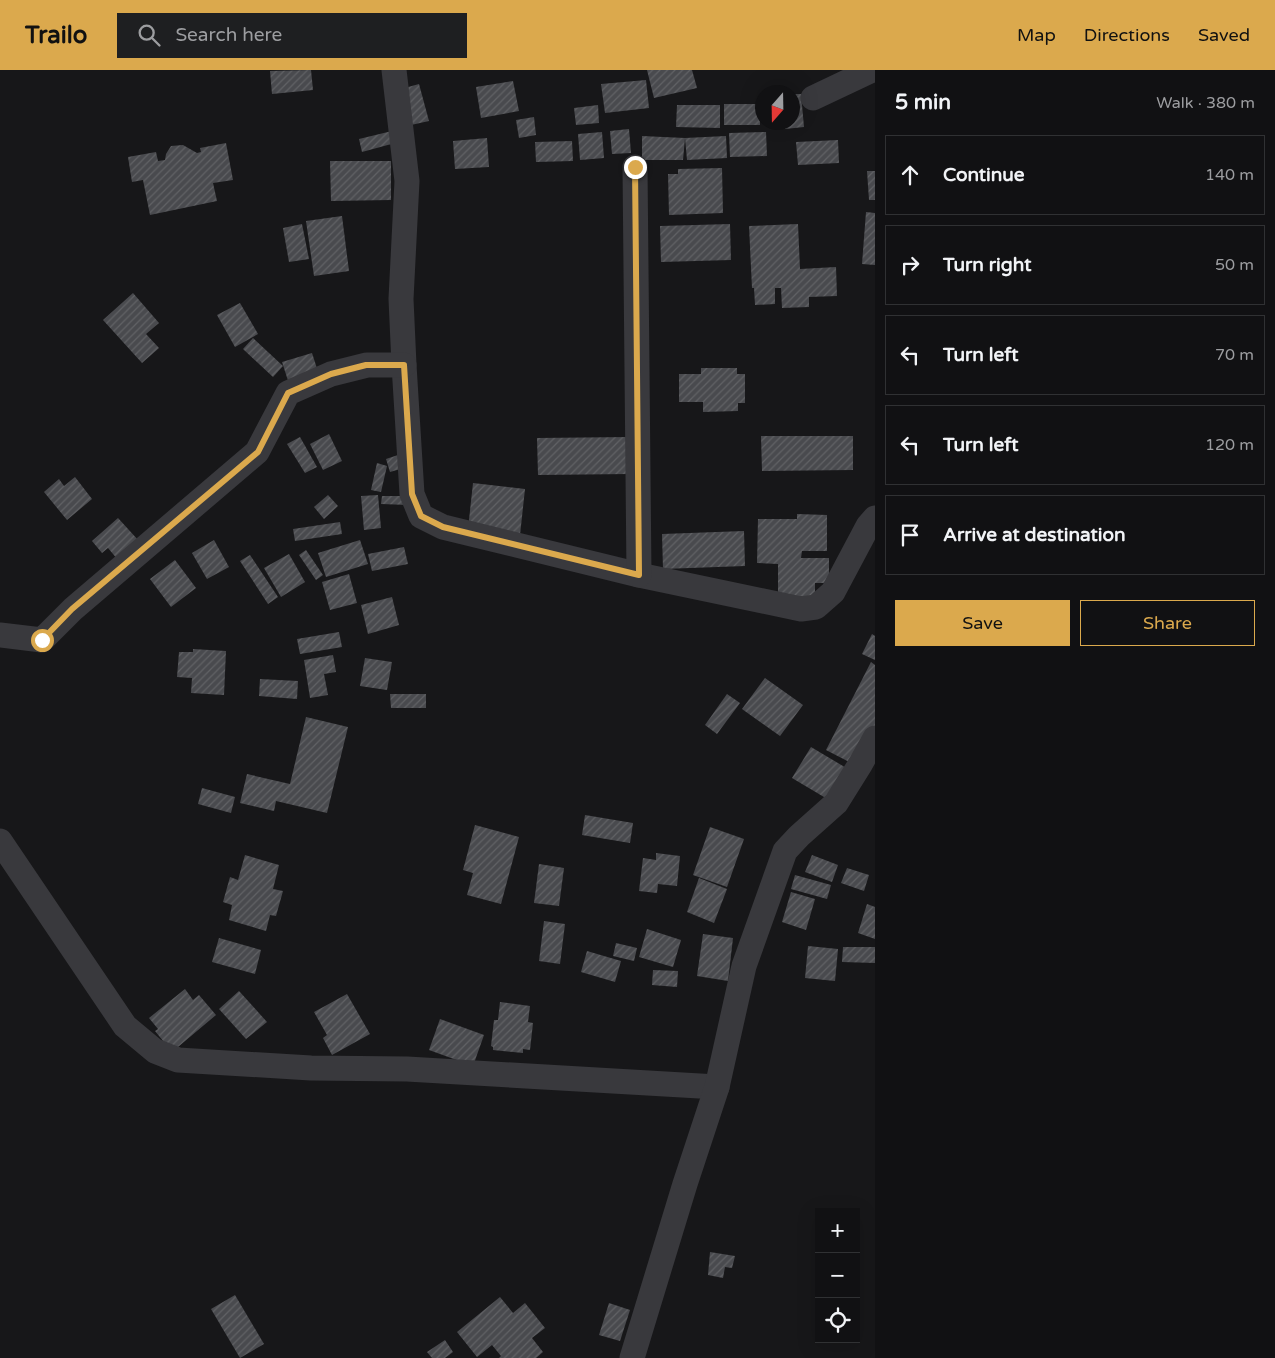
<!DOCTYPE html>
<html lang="en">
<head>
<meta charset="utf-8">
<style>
  body { margin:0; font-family:"Varela Round",sans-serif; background:#1e1f21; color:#f1f3f6 }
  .controls { position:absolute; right:15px; bottom:15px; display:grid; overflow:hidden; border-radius:0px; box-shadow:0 5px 20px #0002 }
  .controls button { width:45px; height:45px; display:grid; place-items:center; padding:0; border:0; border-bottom:1px solid #303133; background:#111113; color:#f1f3f6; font:25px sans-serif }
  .compass { position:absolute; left:755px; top:15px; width:45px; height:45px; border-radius:50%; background:#111113; box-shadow:0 5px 20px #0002; rotate:200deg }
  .stop { position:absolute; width:15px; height:15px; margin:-11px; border:4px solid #dba94d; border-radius:50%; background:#fff }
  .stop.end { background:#dba94d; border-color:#fff; box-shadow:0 1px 5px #0008 }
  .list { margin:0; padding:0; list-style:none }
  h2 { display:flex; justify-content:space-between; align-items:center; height:65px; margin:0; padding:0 20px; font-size:21px }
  h2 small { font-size:16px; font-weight:400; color:#9c9da0 }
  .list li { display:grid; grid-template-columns:32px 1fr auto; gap:15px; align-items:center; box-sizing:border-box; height:80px; margin:0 10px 10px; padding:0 10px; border:1px solid #303133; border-radius:0px }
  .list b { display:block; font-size:19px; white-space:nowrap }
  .list em { font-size:16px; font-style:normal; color:#9c9da0 }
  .actions { display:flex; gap:10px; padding:15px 20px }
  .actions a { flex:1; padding:11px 0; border:1px solid #dba94d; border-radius:0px; text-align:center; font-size:18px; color:#dba94d }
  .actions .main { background:#dba94d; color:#111 }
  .icon { flex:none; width:28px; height:28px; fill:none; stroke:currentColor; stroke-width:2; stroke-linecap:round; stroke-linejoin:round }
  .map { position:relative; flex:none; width:875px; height:1288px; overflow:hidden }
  header { display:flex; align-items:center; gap:30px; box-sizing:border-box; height:70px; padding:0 25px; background:#dba94d; color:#111 }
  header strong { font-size:24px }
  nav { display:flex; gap:28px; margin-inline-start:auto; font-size:18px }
  .search { width:350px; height:45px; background:#1e1f21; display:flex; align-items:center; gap:12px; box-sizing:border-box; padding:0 18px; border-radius:0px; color:#9c9da0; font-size:19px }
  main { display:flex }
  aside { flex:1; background:#111113 }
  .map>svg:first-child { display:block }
  .building { fill:url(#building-hatch) }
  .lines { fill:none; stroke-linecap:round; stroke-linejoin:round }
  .minor { stroke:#39393d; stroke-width:25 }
  .route { stroke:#dba94d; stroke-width:6 }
</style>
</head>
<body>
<header>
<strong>Trailo</strong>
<div class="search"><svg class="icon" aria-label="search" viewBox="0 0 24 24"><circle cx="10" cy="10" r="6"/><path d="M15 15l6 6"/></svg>Search here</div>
<nav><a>Map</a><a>Directions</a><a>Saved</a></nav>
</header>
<main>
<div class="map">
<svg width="875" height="1288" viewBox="0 0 875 1288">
  <defs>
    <pattern id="building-hatch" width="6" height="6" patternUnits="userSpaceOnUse" patternTransform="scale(1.25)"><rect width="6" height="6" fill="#494a4e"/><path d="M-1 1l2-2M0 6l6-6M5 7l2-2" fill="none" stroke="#616265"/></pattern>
  </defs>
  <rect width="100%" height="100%" fill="#171719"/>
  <g class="building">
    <polygon points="311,0 313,20 272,24 270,1"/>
    <polygon points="647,0 692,0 697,18 654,28"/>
    <polygon points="646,10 649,38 605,43 601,14"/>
    <polygon points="513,11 519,41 481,48 476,17"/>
    <polygon points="419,14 429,51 411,55 401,19"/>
    <polygon points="792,24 801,24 804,57 785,59 784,52 792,52"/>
    <rect x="724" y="34" width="36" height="21"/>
    <polygon points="598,35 599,53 576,55 574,38"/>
    <polygon points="677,35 720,35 720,58 676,57"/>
    <polygon points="534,47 536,65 519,68 516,50"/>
    <polygon points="629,59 631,83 612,84 610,61"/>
    <polygon points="392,61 395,73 362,82 359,69"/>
    <polygon points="602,62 604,88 580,90 578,64"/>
    <polygon points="766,62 767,86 730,87 729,63"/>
    <polygon points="642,66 685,68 683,90 642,90"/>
    <polygon points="726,66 727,88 687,90 685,68"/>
    <polygon points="487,68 489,97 455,99 453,71"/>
    <polygon points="838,70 839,93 798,95 796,72"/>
    <polygon points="572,71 573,91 536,92 535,72"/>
    <polygon points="226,73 233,110 213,113 217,131 150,145 143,110 132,112 128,87 156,82 158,91 165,90 166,84 171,76 183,75 197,83 201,82 200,78"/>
    <polygon points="330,91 391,91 391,130 331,131"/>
    <polygon points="722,98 723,143 669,145 668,104 678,104 678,99"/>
    <polygon points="867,101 875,101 875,130 869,130"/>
    <polygon points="866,142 875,143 875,195 862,194"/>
    <polygon points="342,146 349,201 314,206 306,151"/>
    <polygon points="302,154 309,189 289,192 283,158"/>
    <polygon points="730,154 731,190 661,192 660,156"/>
    <polygon points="798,154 800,199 836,197 837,226 809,227 809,237 782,238 781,218 775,218 775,234 755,235 754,218 752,218 749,156"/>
    <polygon points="133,223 159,253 146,264 159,278 142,293 103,250"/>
    <polygon points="240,233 258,264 235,277 217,245"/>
    <polygon points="253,268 283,296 273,307 243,279"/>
    <polygon points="312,283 322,314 292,323 282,292"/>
    <polygon points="701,298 737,298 737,304 745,304 745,333 738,333 738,341 703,342 703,332 679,332 679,304 701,304"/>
    <polygon points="329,364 342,391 323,400 310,374"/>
    <polygon points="761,366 853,366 853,400 762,401"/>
    <polygon points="300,367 317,397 305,403 287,374"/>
    <polygon points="629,367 630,404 538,405 537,368"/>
    <polygon points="410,381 414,395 390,402 386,389"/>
    <polygon points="377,393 387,396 381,422 371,420"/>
    <polygon points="75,407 92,429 67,450 44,422 59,409 64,416"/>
    <polygon points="473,413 525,419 520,465 468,459"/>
    <polygon points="328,425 338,436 324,449 314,437"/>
    <polygon points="378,425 381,458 364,460 361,426"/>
    <polygon points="382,426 409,426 408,435 381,434"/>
    <polygon points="797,444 827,445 827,481 802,481 801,488 829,488 829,513 815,513 815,529 778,529 778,494 757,493 758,449 797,449"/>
    <polygon points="118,448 139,471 118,490 108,478 102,483 92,471"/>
    <polygon points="340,452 342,464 295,471 293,459"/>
    <polygon points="744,461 745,496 663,499 662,464"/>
    <polygon points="214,470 229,497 207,509 192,483"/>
    <polygon points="360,470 368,494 326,507 318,483"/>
    <polygon points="404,477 408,494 372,501 368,484"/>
    <polygon points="306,480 323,505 316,510 299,485"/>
    <polygon points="289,484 305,512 281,527 264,498"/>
    <polygon points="250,485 278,527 268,534 240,491"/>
    <polygon points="175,490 196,518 171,537 150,509"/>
    <polygon points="349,504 357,533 330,540 322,512"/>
    <polygon points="392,527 399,555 368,564 361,535"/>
    <polygon points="339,562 342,577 300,584 297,569"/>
    <polygon points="872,564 875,566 875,590 862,584"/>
    <polygon points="193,579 226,581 224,625 191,623 192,608 177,607 179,582 193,582"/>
    <polygon points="333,585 336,602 324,604 328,625 310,628 304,590"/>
    <polygon points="365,588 392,592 387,620 360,616"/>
    <polygon points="871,592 875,595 875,661 857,696 826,680"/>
    <polygon points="765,608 803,635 780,666 742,639"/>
    <polygon points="260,609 298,611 297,629 259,626"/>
    <polygon points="390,624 426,624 426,638 391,638"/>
    <polygon points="727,624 740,633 717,664 705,655"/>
    <polygon points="306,647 348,657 327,743 276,731 274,741 240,733 247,704 290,714"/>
    <polygon points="811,677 848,699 829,730 792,708"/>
    <polygon points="202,718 235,727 231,743 198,734"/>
    <polygon points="585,745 633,753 630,773 582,765"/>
    <polygon points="475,755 519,767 501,834 467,825 473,803 463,800"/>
    <polygon points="710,757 744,769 727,817 693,805"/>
    <polygon points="656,783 680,786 677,816 658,814 657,823 639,821 643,788 656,790"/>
    <polygon points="245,785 279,795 273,819 283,821 276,846 270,845 266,861 229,850 232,835 223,832 230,807 238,810"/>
    <polygon points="812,785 838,795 832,812 805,802"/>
    <polygon points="539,794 564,798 559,836 534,833"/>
    <polygon points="847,798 869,805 864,821 841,813"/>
    <polygon points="795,805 831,815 827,829 791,819"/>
    <polygon points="699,808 727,819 714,853 687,842"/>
    <polygon points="791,822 815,829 806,860 782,852"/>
    <polygon points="867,834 875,837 875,869 858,863"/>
    <polygon points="544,851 565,854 560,894 539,891"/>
    <polygon points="647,859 681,870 673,897 639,887"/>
    <polygon points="703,864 733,868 728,911 697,906"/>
    <polygon points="219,868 261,880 255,904 212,892"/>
    <polygon points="616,873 637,878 634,891 613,886"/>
    <polygon points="808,876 838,879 835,911 805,908"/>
    <polygon points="843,877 875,877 875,893 842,892"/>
    <polygon points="587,881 621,891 615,912 581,902"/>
    <polygon points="653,900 678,901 677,917 652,915"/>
    <polygon points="185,919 193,930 199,925 216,945 172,982 155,961 158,959 149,948"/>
    <polygon points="239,921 267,952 246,969 219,939"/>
    <polygon points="347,924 370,964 332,985 323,968 327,965 314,942"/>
    <polygon points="500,932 530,936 528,952 533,953 530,980 523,979 523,983 493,980 493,977 491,976 494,950 498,950"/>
    <polygon points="440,949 484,965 473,996 429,980"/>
    <polygon points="710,1182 735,1186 732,1198 725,1197 723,1208 708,1205"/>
    <polygon points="235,1225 264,1274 240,1288 211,1239"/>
    <polygon points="500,1227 513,1243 525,1233 545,1258 532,1268 543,1282 536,1288 499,1288 501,1286 492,1275 477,1287 457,1262"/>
    <polygon points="609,1233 630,1240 620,1271 599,1265"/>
    <polygon points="445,1270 453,1282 445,1288 432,1288 427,1282"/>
  </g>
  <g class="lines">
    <g class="minor">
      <polyline points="394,0 407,111 401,229 404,295 412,424 421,446 443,457 639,505 801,539 816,537 833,522 868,456 875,448"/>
      <polyline points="813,28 872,0"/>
      <polyline points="635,97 639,505"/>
      <polyline points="0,565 42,570 73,539 257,382 288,323 331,304 367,295 404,295"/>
      <polyline points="0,771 125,956 155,981 178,990 311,998 407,999 717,1017"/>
      <polyline points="632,1288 685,1114 717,1017 744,896 785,781 799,766 836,733 861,693 875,668"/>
    </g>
  </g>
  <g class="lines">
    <polyline class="route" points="42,570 72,539 258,382 288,323 331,304 366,295 404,295 412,424 421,446 443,457 639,505 635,97"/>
  </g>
</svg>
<div class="controls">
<button>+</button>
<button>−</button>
<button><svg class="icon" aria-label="locate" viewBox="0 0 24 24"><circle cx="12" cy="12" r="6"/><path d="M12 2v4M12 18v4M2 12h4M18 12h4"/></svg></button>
</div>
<svg class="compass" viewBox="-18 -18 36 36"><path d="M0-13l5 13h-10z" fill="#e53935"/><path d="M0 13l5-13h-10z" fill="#9c9da0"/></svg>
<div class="stop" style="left:42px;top:570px"></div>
<div class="stop end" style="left:635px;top:97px"></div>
</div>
<aside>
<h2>5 min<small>Walk · 380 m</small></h2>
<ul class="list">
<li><svg class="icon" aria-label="ahead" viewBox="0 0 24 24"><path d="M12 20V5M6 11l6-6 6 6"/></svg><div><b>Continue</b></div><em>140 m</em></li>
<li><svg class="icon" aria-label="right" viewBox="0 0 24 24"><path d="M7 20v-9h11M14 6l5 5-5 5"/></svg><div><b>Turn right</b></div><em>50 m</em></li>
<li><svg class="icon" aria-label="left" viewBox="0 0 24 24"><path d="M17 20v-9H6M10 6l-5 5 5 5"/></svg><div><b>Turn left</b></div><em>70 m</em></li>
<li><svg class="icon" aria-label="left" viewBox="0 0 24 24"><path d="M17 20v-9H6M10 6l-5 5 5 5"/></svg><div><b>Turn left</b></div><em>120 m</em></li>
<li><svg class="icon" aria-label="arrive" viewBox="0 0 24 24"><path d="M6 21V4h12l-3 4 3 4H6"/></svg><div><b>Arrive at destination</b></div></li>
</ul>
<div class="actions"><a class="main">Save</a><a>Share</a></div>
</aside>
</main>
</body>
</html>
